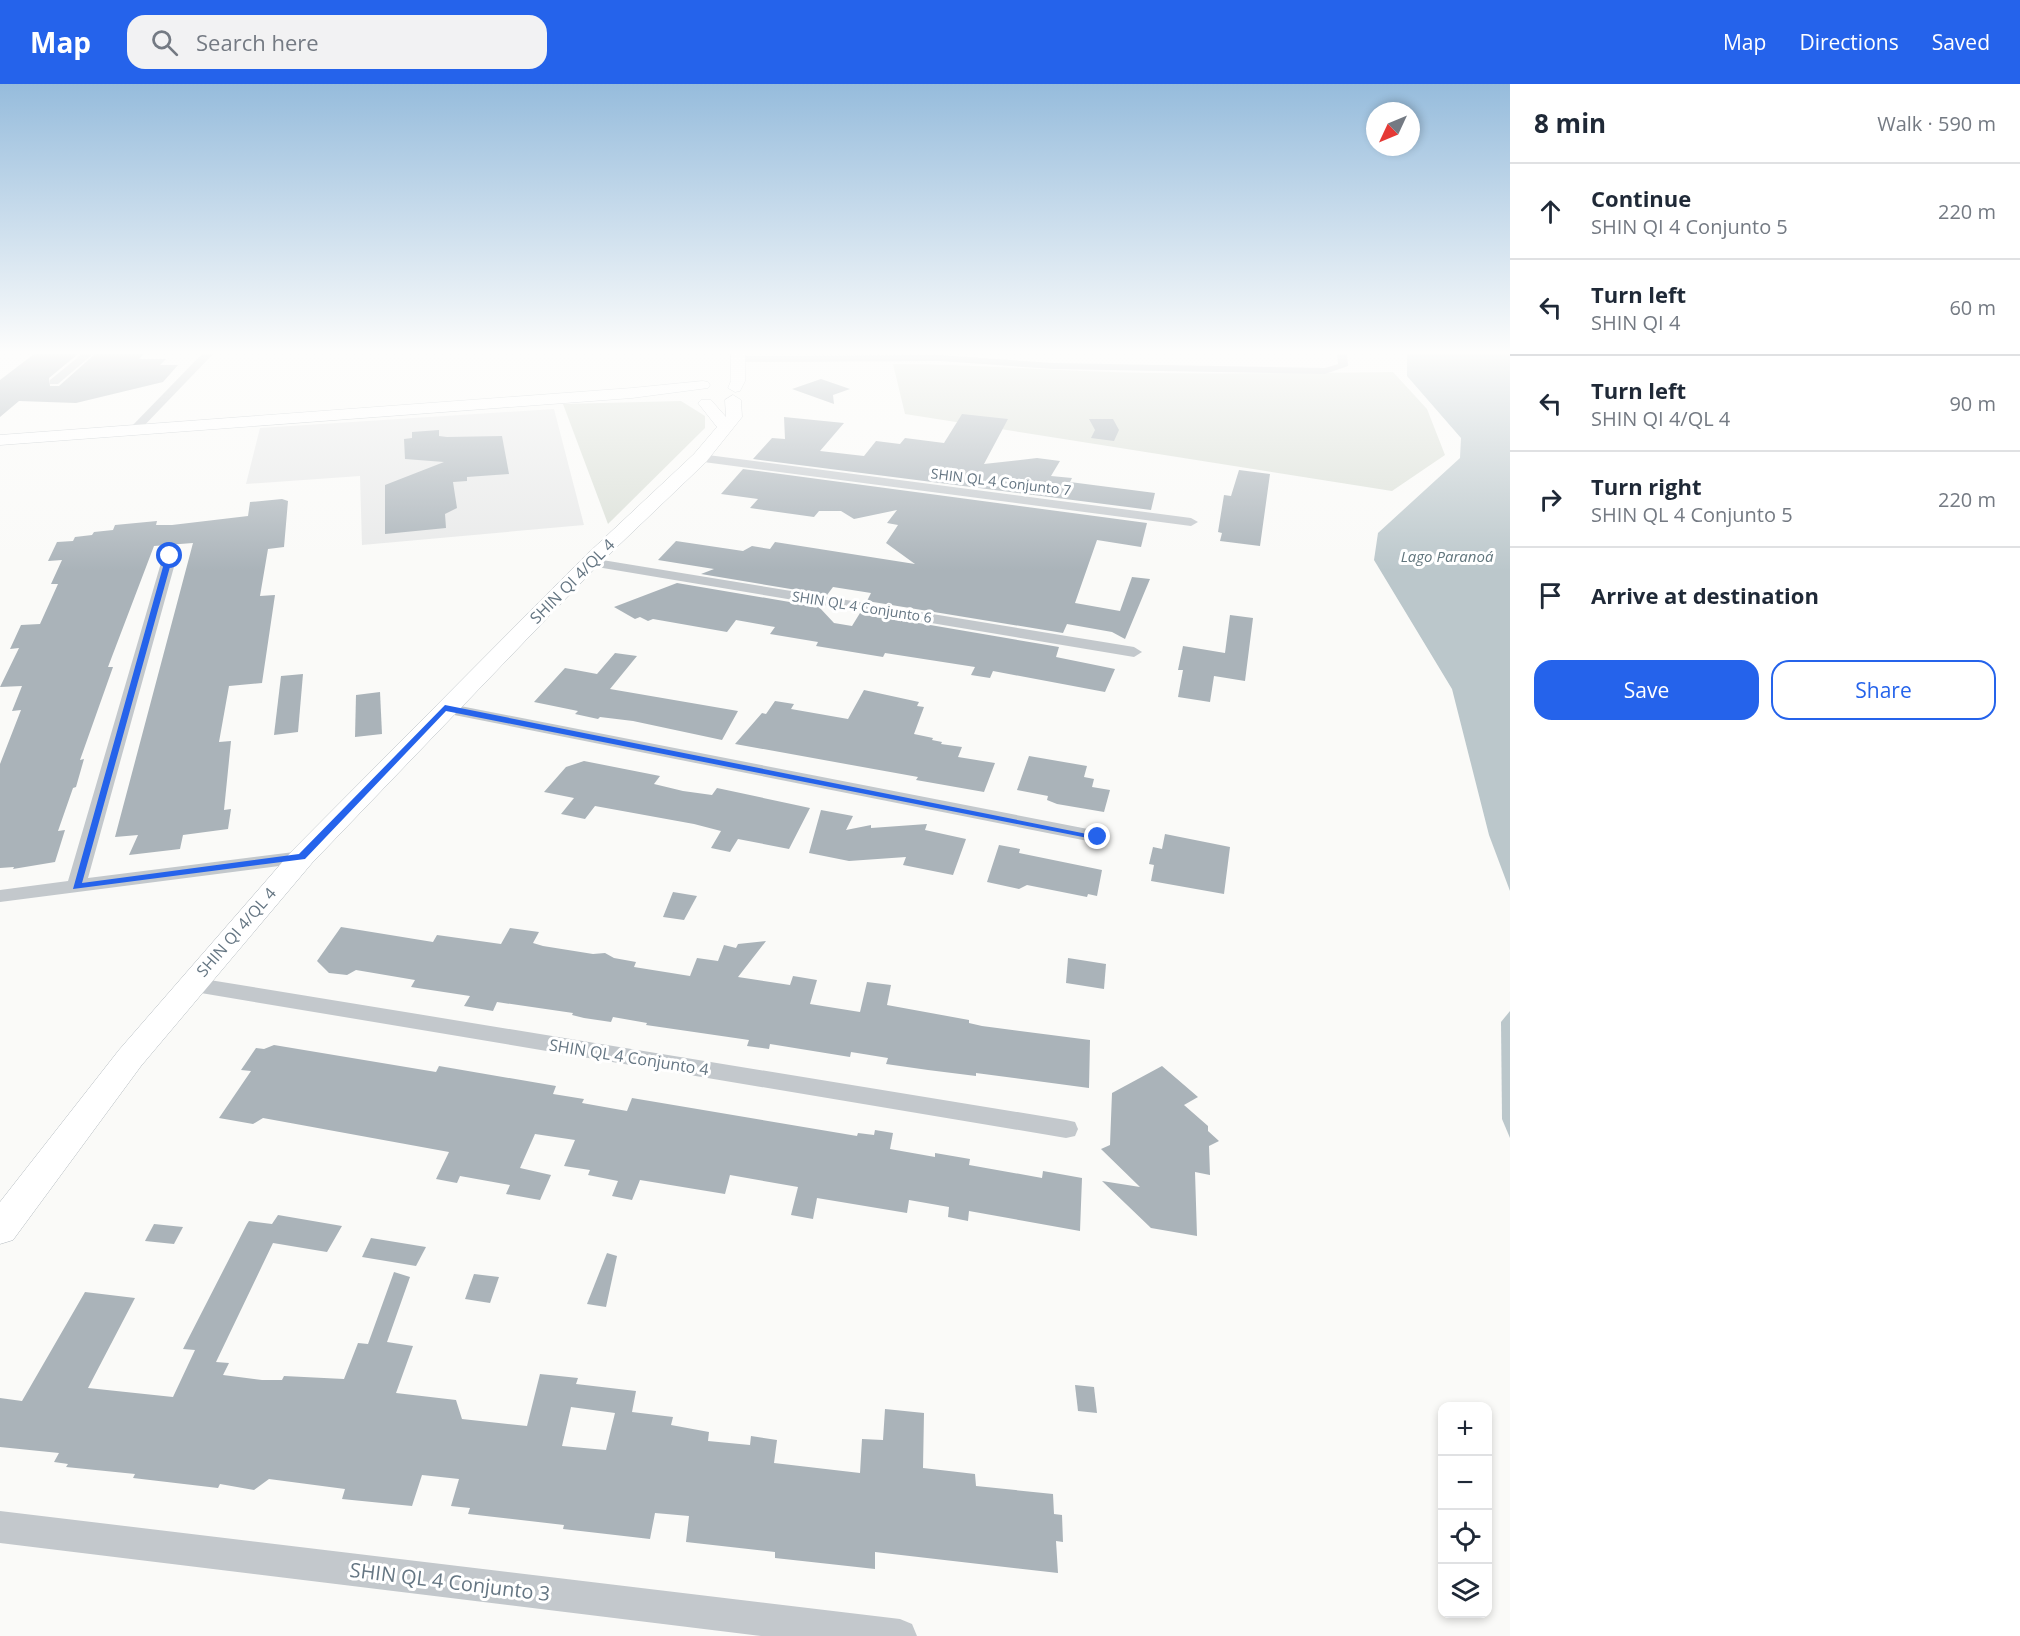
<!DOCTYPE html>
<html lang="en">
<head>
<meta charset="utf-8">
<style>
  body { margin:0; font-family:"Open Sans",sans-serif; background:#f2f2f3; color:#1f2937 }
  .controls { position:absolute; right:18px; bottom:18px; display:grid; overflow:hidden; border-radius:12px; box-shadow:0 3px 9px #0003 }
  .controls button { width:54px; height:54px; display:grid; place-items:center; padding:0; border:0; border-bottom:2px solid #e0e1e3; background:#fff; color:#1f2937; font:30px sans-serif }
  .compass { position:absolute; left:1366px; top:18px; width:54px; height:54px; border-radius:50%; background:#fff; box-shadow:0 3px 9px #0003; rotate:226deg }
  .stop { position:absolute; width:18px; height:18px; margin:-14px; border:4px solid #2563eb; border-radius:50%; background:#fff }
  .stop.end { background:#2563eb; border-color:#fff; box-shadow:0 2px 6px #0008 }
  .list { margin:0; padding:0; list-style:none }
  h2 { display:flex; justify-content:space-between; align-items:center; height:78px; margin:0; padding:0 24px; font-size:26px }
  h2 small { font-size:20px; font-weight:400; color:#747a83 }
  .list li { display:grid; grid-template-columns:39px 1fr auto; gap:18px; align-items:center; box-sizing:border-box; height:96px; padding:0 24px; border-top:2px solid #e0e1e3 }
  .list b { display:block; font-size:22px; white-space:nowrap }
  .list p { margin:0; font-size:20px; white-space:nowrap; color:#747a83 }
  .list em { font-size:20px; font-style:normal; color:#747a83 }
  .actions { display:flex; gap:12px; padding:18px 24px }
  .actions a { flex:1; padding:14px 0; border:2px solid #2563eb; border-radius:18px; text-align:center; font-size:21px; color:#2563eb }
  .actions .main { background:#2563eb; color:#fff }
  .icon { flex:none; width:33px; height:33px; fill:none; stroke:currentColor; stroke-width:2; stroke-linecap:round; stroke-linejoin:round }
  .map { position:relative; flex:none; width:1510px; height:1552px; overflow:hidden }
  header { display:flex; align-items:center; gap:36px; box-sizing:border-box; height:84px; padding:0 30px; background:#2563eb; color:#fff }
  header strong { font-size:28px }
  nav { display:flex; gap:33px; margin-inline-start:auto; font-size:21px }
  .search { width:420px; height:54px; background:#f2f2f3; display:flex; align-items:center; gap:15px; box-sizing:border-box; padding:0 21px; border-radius:18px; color:#747a83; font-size:22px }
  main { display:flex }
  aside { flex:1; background:#fff }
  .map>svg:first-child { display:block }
  .built { fill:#e8e9e9 }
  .green { fill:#dadfd7 }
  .water { fill:#bbc7cb }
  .building { fill:#aab3b9; fill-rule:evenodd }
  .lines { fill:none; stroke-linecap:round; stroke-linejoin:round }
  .secondary-casing { stroke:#b3babf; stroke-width:1 }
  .street { fill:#c3c8cc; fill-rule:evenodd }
  .secondary { fill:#fff; fill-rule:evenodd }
  .route { fill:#2563eb }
  .labels { text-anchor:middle; stroke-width:6; stroke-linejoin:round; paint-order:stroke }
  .far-street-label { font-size:14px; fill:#657683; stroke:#fff }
  .far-water-label { font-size:15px; font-style:italic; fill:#60757c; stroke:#fff }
  .street-label { font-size:16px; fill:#657683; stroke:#fff }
  .near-street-label { font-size:20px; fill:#657683; stroke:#fff }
</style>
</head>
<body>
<header>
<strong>Map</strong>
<div class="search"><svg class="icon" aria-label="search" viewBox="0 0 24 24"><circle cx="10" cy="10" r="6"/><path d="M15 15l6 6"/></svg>Search here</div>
<nav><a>Map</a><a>Directions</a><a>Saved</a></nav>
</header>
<main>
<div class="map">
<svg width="1510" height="1552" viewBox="0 0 1510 1552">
  <rect width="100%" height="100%" fill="#fafaf8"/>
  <polygon class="built" points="554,325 584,441 362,461 360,392 246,400 260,344"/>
  <g class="green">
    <path d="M893,280c87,0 173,8 259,9 80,1 161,0 241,-1l34,37 18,46 -53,36 -487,-77z"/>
    <polygon points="681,317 705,332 705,344 608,440 563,320"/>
  </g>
  <g class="water">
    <polygon points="1407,270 1510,270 1510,807 1489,751 1452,605 1374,476 1378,449 1460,374 1461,354 1407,292"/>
    <polygon points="1510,927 1510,1054 1502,1035 1501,938"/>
  </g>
  <g class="building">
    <polygon points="34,270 78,270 49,294 50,302 59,302 95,270 144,270 139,275 166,275 160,281 178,281 163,298 76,319 19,317 0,333 0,296"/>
    <polygon points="821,295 850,305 833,311 834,320 792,305"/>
    <polygon points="962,330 1008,335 984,380 1037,374 1060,377 1051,392 1072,394 1070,398 1155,409 1151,426 753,375 772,354 785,355 784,333 844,339 820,367 864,372 876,357 900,360 905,354 944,359"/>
    <polygon points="1089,335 1113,335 1119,346 1114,357 1091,354 1095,346"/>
    <polygon points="439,346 439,352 447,353 502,352 509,390 467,393 467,397 453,398 457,424 445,430 446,444 385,450 385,401 444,378 405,375 404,355 412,354 412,348"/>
    <polygon points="743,385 1147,439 1141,463 1097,456 1075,519 1120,527 1132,493 1150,495 1125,555 1112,548 1067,540 1063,549 867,517 871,509 833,503 827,511 701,490 714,485 658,476 676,457 743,467 752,462 770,465 775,458 915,480 886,459 898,441 887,439 897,426 854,435 841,427 819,427 814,433 750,424 758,415 721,410"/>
    <polygon points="1239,386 1270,390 1260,462 1220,457 1222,449 1218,448 1224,411 1231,412"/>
    <polygon points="282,415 288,417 284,463 268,465 260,512 275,511 262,599 229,602 219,658 231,657 224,726 231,725 228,745 183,751 180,765 129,771 138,751 115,753 193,459 154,462 108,583 113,583 80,676 84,675 76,703 73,704 58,747 65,746 55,778 13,785 14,783 0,784 0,680 21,626 12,627 22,602 0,603 19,564 10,565 21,541 40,540 58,500 51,500 62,476 48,477 57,458 73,457 75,453 92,451 94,448 113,446 115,441 157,437 156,441 172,441 248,432 250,418"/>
    <polygon points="677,499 819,523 834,539 852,542 860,529 1059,563 1056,573 1115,585 1105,608 993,587 990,594 971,591 975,583 885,569 883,573 816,562 818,558 770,550 775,543 736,536 727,548 653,535 648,537 640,533 635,535 614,523"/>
    <polygon points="1230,531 1253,534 1245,597 1214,592 1210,618 1178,613 1183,586 1178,586 1183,562 1225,569"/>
    <polygon points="615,569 637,572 610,605 738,627 722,656 633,637 600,633 598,635 575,630 578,627 534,618 565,584 597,590"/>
    <polygon points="303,590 298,648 274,651 281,592"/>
    <polygon points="864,606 919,618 917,622 924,623 914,650 933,654 932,656 942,658 941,660 962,663 958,673 995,679 984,708 916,696 918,693 735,660 762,629 766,630 775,617 794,620 791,625 848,635"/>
    <polygon points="380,608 382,650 355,653 356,611"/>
    <polygon points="1029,672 1087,682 1084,693 1094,695 1092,703 1110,706 1104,728 1057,720 1047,716 1048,712 1017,706"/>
    <polygon points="584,677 660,692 654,700 683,707 712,711 717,704 810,724 789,765 738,755 730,768 711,764 721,747 694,740 595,722 585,735 561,730 574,714 544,708 566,683"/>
    <polygon points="821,726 853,732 846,746 871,741 871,744 927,740 925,746 966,755 953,791 903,781 906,773 849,777 809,769"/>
    <polygon points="1165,750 1230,763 1224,810 1151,797 1154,781 1149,780 1153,763 1162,765"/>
    <polygon points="999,761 1020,765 1019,769 1102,786 1097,812 1088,810 1087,813 1027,801 1019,805 987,798"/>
    <polygon points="673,808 697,812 684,836 663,833"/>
    <polygon points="341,843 433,858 437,851 501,860 510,844 539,848 533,859 543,862 593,870 605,869 614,874 636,878 634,883 690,892 697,874 718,877 724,861 736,864 738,860 766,857 738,893 790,901 793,892 817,896 810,920 860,928 867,898 891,901 887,921 969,936 969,939 982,942 1090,956 1089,1004 976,989 976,992 928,986 886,980 888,974 851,968 850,973 770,960 769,965 747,962 749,956 646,941 647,939 613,933 611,938 584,934 572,931 573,929 497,918 493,927 464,922 470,912 411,903 415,896 356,886 347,891 329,889 317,877"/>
    <polygon points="1068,874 1106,880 1104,905 1066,899"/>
    <polygon points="274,961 436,988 439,982 556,1002 553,1010 584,1015 582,1019 627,1027 632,1014 857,1052 858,1049 874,1051 875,1046 893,1049 890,1065 935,1073 935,1069 970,1075 969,1081 1042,1094 1043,1087 1082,1094 1080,1147 969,1127 968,1137 948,1133 949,1123 909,1116 907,1129 817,1114 813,1135 791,1131 798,1103 730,1091 725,1110 640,1096 632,1116 612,1112 618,1097 588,1091 590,1086 564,1082 575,1056 535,1050 520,1084 551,1091 540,1116 506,1110 510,1101 460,1092 457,1099 436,1095 449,1068 263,1034 253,1040 219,1034 251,987 241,986 256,964 264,965"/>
    <polygon points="1162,982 1198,1013 1184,1021 1208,1042 1208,1047 1219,1057 1209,1062 1210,1091 1195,1088 1197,1152 1151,1144 1102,1097 1140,1103 1101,1065 1110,1061 1112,1009"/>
    <path d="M278,1131l64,11 -15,26 -54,-9 -57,119 13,1 -6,12 39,5h20l2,-4 60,3 14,-36 10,1 26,-72 16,5 -23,65 26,4 -17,47 60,7 6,19 65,7 13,-52 38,4 -2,6 60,7 -4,21 41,5 -2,8 38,7 -1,9 42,4 1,-9 26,4 -3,23 86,10 2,-34 21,1 2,-31 39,4 -1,55 52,6 1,12 77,8 1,20 8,1 1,27 -7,-1 2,32 -183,-21v17l-100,-11v-6l-89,-10 3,-26 -34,-3 -5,26 -87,-10 1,-4 -96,-11 2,-6 -19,-2 8,-27 -37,-4 -10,31 -70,-7 3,-10 -76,-10 -15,11 -34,-6 -2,4 -85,-10 2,-4 -69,-7 2,-3 -14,-2 5,-9 -59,-6v-49l22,3 63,-109 50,6 -47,90 85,9 22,-47 -12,-1 64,-125 2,-3 23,3zM571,1323l44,6 -9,37 -44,-4z"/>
    <polygon points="154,1140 183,1143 174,1160 145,1157"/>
    <polygon points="371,1154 426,1163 416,1182 362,1173"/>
    <polygon points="607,1169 617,1172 606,1223 587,1220"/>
    <polygon points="474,1190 499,1193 490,1219 465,1215"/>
    <polygon points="1075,1301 1094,1303 1097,1329 1078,1327"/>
  </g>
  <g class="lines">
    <defs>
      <g id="secondary">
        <polygon points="731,270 745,270 745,297 740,307 735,308 728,304 731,297"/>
        <polygon points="703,297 708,298 710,301 708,304 632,314 0,361 0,351 632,304"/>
        <polygon points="733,311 741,316 742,333 706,378 597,482 312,779 141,982 13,1156 0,1160 0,1118 119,966 292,767 583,474 694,370 717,343 698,319 701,316 711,316 726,333 725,316"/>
      </g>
    </defs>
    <use href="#secondary" class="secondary-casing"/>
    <g class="street">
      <polygon points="82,270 93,270 58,300 50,300 50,296"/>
      <polygon points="202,270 213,270 138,348 130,348 130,344"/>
      <polygon points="1337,270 1347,270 1348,282 1325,290 1053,285 940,277 738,278 733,275 738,272 940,271 1053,279 1325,284 1338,280"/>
      <polygon points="700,370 1191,434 1198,438 1191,442 696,377 696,371"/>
      <polygon points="170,468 177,472 88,794 302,767 309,769 312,773 309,777 302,779 0,818 0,806 68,797 163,472"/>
      <polygon points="590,474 1134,563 1142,568 1134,573 585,481 585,475"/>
      <polygon points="445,619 1098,747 1108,753 1098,759 439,628 437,624"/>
      <polygon points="191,893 1066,1036 1075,1038 1078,1045 1075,1052 1066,1054 183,906 180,901 183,896"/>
      <polygon points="0,1427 900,1535 912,1540 917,1552 761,1552 0,1459"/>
    </g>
    <use href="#secondary" class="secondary"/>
  </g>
  <linearGradient id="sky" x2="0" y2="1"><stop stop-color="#96bcdc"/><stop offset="0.55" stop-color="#fdfdfc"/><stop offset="1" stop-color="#fdfdfc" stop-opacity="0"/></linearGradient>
  <rect width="1510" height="487" fill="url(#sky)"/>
  <polygon class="route" points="170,470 173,472 82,799 299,770 445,621 1102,753 1098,756 446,627 305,775 73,805 166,472"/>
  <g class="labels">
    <g class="far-street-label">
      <text transform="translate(1001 398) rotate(7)" y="5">SHIN QL 4 Conjunto 7</text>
      <text transform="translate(862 523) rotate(9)" y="5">SHIN QL 4 Conjunto 6</text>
    </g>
    <g class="far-water-label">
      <text x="1447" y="478">Lago Paranoá</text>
    </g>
    <g class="street-label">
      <text transform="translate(572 497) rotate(-45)" y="6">SHIN QI 4/QL 4</text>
      <text transform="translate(236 848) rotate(-49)" y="6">SHIN QI 4/QL 4</text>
      <text transform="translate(629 973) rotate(9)" y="6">SHIN QL 4 Conjunto 4</text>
    </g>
    <g class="near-street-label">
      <text transform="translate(450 1498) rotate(7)" y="7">SHIN QL 4 Conjunto 3</text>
    </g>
  </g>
</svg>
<div class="controls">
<button>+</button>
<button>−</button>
<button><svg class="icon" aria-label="locate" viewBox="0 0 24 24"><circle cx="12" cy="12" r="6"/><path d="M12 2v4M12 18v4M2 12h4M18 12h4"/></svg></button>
<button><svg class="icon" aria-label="layers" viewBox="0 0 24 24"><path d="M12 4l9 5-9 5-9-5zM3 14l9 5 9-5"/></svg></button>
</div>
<svg class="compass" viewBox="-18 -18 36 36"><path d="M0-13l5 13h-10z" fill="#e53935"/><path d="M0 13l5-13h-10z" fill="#747a83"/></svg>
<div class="stop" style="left:170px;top:472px"></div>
<div class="stop end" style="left:1098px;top:753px"></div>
</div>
<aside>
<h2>8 min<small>Walk · 590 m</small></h2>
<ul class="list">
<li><svg class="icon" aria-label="ahead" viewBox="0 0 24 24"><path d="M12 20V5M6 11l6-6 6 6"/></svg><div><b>Continue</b><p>SHIN QI 4 Conjunto 5</p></div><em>220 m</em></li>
<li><svg class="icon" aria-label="left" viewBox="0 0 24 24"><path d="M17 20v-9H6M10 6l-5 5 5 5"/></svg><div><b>Turn left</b><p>SHIN QI 4</p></div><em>60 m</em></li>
<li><svg class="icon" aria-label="left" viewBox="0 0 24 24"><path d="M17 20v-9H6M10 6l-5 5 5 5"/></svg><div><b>Turn left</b><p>SHIN QI 4/QL 4</p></div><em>90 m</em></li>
<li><svg class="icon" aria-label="right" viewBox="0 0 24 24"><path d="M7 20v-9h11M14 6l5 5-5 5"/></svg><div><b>Turn right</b><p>SHIN QL 4 Conjunto 5</p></div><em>220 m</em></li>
<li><svg class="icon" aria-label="arrive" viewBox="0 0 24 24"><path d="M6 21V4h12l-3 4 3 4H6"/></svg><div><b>Arrive at destination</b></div></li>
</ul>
<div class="actions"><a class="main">Save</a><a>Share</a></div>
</aside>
</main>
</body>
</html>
